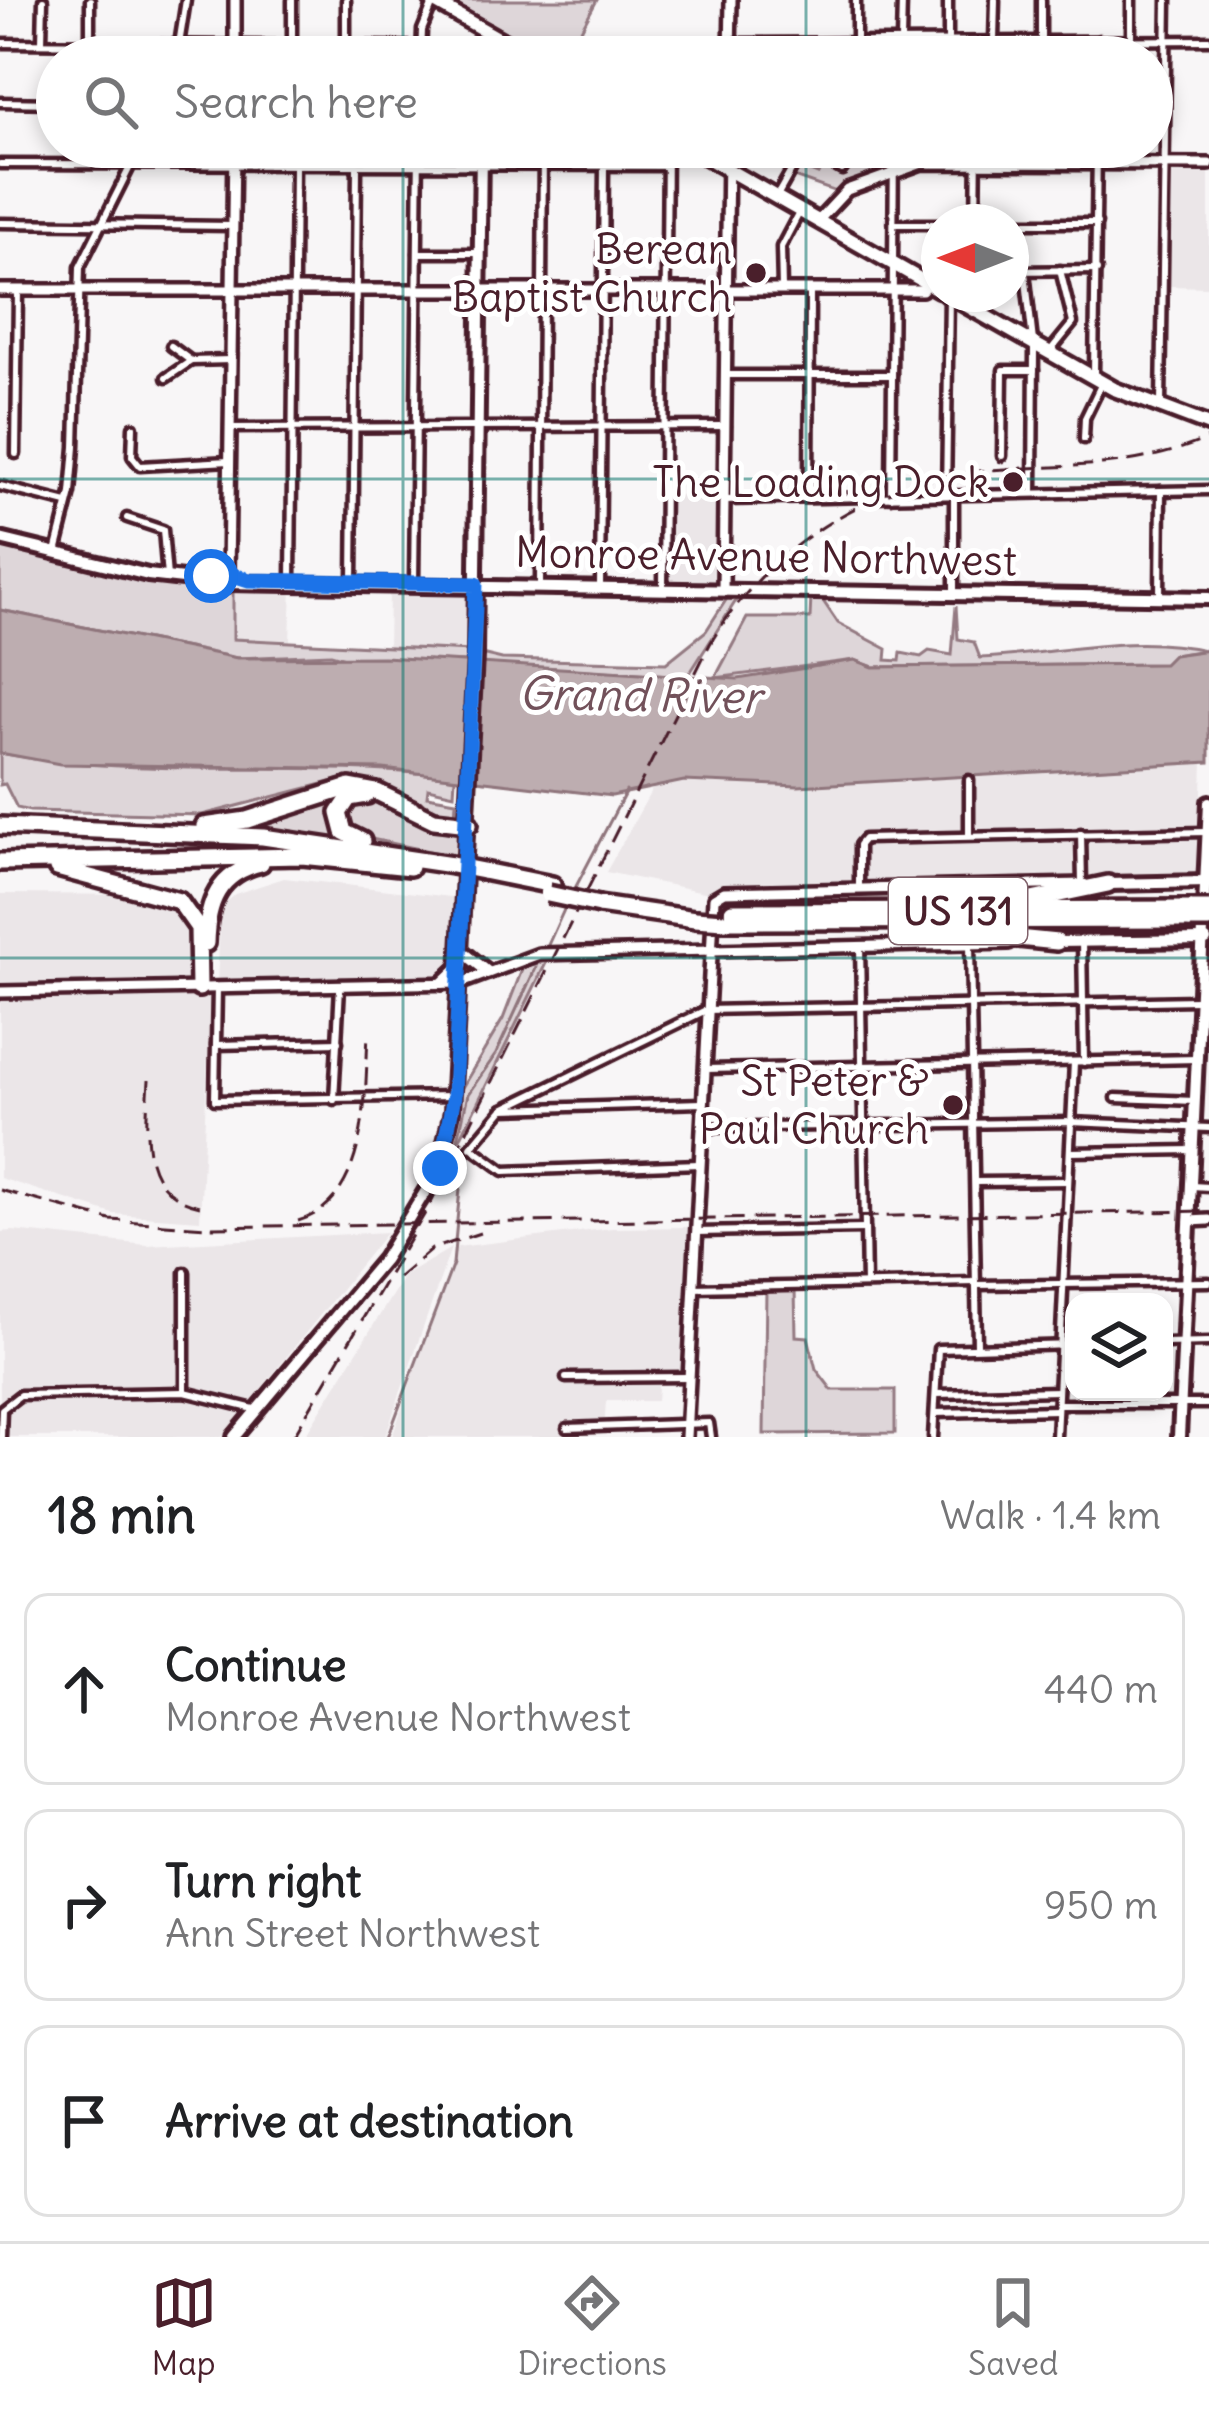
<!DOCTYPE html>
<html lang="en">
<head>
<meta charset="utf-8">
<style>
  body { margin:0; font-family:Delius,sans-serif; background:#f2f2f2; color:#202124 }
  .controls { position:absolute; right:36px; bottom:36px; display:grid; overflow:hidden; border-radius:24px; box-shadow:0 6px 18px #0003 }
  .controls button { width:108px; height:108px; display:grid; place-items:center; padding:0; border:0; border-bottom:3px solid #e0e0e0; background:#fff; color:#202124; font:60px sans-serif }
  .compass { position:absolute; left:921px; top:204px; width:108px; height:108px; border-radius:50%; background:#fff; box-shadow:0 6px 18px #0003; rotate:270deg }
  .stop { position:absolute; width:36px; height:36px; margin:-27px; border:9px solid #1a73e8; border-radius:50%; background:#fff }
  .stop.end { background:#1a73e8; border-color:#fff; box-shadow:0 3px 12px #0008 }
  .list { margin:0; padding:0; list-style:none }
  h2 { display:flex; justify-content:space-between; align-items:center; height:156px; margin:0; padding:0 48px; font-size:51px }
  h2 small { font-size:39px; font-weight:400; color:#757577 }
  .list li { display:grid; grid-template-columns:78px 1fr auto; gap:36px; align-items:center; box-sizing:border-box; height:192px; margin:0 24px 24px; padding:0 24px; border:3px solid #e0e0e0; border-radius:24px }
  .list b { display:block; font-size:45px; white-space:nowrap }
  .list p { margin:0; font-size:39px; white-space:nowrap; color:#757577 }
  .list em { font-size:39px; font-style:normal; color:#757577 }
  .icon { flex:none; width:66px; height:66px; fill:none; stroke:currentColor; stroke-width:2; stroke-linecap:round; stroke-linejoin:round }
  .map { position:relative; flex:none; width:1209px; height:1437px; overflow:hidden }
  .search { position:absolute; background:#fff; box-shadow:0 6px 18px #0003; left:36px; right:36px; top:36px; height:132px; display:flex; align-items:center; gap:30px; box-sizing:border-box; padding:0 42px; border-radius:66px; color:#757577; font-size:45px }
  .sheet { height:804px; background:#fff }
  nav { display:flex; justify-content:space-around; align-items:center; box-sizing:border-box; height:168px; border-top:3px solid #e0e0e0; background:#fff; font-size:33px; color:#757577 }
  nav a { display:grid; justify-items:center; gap:6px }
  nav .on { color:#4a1f2b }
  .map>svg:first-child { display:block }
  .built { fill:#ebe6e8 }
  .green { fill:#ded6d9; stroke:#947a82; stroke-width:3 }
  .water { fill:#bdadb0; stroke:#8f747b; stroke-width:3 }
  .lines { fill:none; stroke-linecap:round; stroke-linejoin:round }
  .stream { stroke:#8f747b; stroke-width:3 }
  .minor-casing { stroke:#4a1f2b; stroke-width:15 }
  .tertiary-casing { stroke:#4a1f2b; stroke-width:18 }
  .secondary-casing { stroke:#4a1f2b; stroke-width:20 }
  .primary-casing { stroke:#4a1f2b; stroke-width:21 }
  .motorway-casing { stroke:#4a1f2b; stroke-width:24 }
  .minor { stroke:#fff; stroke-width:6 }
  .tertiary { stroke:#fff; stroke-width:9 }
  .secondary { stroke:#fff; stroke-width:10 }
  .primary { stroke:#fff; stroke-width:12 }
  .motorway { stroke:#fff; stroke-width:15 }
  .rail { stroke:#4a1f2b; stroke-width:3; stroke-dasharray:18 9; stroke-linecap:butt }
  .motorway-bridge-casing { stroke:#4a1f2b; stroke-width:24; stroke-linecap:butt }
  .motorway-bridge { stroke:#fff; stroke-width:15 }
  .route { stroke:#1a73e8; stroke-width:15 }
  .grid { fill:none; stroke:#0f766e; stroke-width:3; stroke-opacity:0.55 }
  .poi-dot { fill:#4a1f2b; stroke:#fff; stroke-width:4.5 }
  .labels { text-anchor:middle; stroke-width:10; stroke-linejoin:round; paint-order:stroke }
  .shield { fill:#fff; stroke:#80626b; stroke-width:3 }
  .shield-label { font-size:39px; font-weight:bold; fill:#4a1f2b }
  .poi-label { font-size:42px; fill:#4a1f2b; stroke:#fff; text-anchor:end }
  .street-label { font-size:42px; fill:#4a1f2b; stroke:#fff }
  .water-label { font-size:45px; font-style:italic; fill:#72515a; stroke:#fff }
</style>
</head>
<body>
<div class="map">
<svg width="1209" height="1437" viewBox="0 0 1209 1437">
  <rect width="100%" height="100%" fill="#f8f6f7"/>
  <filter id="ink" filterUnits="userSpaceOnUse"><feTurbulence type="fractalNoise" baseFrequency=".00833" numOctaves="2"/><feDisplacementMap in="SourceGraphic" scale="24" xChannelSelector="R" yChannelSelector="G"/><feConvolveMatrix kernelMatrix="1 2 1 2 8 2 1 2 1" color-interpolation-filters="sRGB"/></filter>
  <g filter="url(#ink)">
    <g class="built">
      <polygon points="1209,167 1209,287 1167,286 1169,168"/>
      <polygon points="666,495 722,496 721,586 665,585"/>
      <polygon points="233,586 292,587 290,641 233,639"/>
      <polygon points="389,589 470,592 470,651 388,650"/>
      <polygon points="1203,761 1199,885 724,896 606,872 654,786 684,781 798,786"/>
      <polygon points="284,878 460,898 457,959 449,978 217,983 221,906 235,894"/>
      <polygon points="0,894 155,895 183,912 194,934 193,982 0,987"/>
      <polygon points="211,993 200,1220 113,1214 0,1178 0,999"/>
      <polygon points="692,1227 686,1369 659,1374 657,1401 606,1401 604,1431 579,1431 578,1437 392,1437 457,1247 612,1228"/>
      <polygon points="13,1231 147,1245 387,1232 222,1437 0,1437 0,1232"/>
      <polygon points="451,1248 385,1437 304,1437 404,1276"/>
    </g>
    <g class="green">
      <polygon points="437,0 597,0 566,57 545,57"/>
      <rect x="291" y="147" width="123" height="18"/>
      <polygon points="890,149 889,171 839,193 791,176 798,166 818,174 821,168 846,173 858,151"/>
      <polygon points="0,541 233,586 233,639 470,651 469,662 352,660 331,654 237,658 0,610"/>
      <polygon points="739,596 688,676 481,664 481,654 502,659 666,663 706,631 728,597"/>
      <path d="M811,597l10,1 17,25 49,26 -1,11 14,1 1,-8 20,4 8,-6 23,4 4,-49 2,33 16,3 6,16c79,-4 150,-25 225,-8l-31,5 -9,9 -292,3 -18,-7 -140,18 32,-60h63z"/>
      <path d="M0,753c146,27 297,6 445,23l10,2 -1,16 -26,-6 -1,8 29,5 -1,17 -34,-9 -50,-27 -33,-2 -136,35 -172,-4 -13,-3 -12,-24 -5,1z"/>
      <polygon points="337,791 347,839 221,828"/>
      <polygon points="366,798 424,827 457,834 458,857 352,835 344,808"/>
      <polygon points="547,961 462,1135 450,1152 460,1091 503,1019 523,967"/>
      <polygon points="795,1289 796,1336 808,1337 816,1369 832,1390 895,1390 895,1433 764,1434 766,1290"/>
    </g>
    <polygon class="water" points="0,610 237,658 384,657 738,679 855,660 873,667 1164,664 1173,655 1209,650 1209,762 798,786 684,781 612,796 383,769 60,764 0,753"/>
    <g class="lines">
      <g class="stream">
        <polyline points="572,894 626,791"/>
        <polyline points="548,945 567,903"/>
        <polyline points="388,1437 453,1264 463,1156 457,1144 468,1094 496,1054 536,967"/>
      </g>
      <defs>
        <g id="minor">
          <polyline points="90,0 90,43"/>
          <polyline points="292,0 292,46"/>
          <polyline points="856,0 856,41"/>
          <polyline points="1131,0 1131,40"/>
          <polyline points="901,41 902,0"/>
          <polyline points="948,41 948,0"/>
          <polyline points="994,41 995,0"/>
          <polyline points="1041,41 1041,0"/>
          <polyline points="42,42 43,0"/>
          <polyline points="0,43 483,47"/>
          <polyline points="730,43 1209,40"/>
          <polyline points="346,46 346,0"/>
          <polyline points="177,57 186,0"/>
          <polyline points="421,57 422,30 433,3"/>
          <polyline points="1099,57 1099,40"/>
          <polyline points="0,102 57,103"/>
          <polyline points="804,148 842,170 858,147"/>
          <polyline points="0,164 666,166"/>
          <polyline points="778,194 804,148"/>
          <polyline points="976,222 977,147"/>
          <polyline points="0,223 232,226"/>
          <polyline points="1011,223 1097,223"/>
          <polyline points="895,224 939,224"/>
          <polyline points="418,253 480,253"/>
          <polyline points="1011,271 1097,270"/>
          <polyline points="1025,272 1034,350 1033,493"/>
          <polyline points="782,289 781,247 800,211"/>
          <polyline points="972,309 975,294"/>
          <polyline points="171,346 191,361"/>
          <polyline points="1051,350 1073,323 1060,270"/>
          <polyline points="191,361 230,360"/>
          <polyline points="1094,374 1097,147"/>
          <polyline points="726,375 892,375"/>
          <polyline points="166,378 191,361"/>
          <polyline points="1161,404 1167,0"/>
          <polyline points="133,427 132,456 140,466 229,461"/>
          <polyline points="231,428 726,426"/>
          <polyline points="1084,439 1085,418 1102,383"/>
          <polyline points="16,454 18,291"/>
          <polyline points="1002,456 1003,370 1034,370"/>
          <polyline points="0,486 67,503"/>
          <polyline points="946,495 949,296"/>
          <polyline points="891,497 894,147"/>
          <polyline points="809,498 810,292"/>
          <polyline points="724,500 1209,490"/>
          <polyline points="127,518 163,530 167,577"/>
          <polyline points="56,552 71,493 75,447 80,267 140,147"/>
          <polyline points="291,581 295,168"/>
          <polyline points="353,582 357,168"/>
          <polyline points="414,583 419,147"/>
          <polyline points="540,585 543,147"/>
          <polyline points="600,587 604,167"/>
          <polyline points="663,587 667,147"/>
          <polyline points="954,593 954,495"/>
          <polyline points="1160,596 1161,491"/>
          <polyline points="969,780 969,835"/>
          <polyline points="1081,833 1082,884"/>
          <polyline points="859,887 859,845 864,839 1206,832"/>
          <polyline points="1082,941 1084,1062"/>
          <polyline points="970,944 977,1346"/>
          <polyline points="860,946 866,1284"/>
          <polyline points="217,988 215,1100 453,1096"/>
          <polyline points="216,1045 338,1042"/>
          <polyline points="707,1069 1197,1059"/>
          <polyline points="1116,1098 1195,1101"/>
          <polyline points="334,1100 340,986"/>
          <polyline points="503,1109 702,1103"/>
          <polyline points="703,1128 1071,1122 1209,1128"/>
          <polyline points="1071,1152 1193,1150"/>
          <polyline points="699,1164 504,1171 471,1147 503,1109 706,1010 1197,1000"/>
          <polyline points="976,1182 1068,1181"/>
          <polyline points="1192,1186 1209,1187"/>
          <polyline points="696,1232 865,1229"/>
          <polyline points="185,1272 185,1392"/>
          <polyline points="976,1285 1209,1282"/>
          <polyline points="693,1288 976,1282"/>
          <polyline points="1164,1343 1209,1342"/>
          <polyline points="566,1378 688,1377"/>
          <polyline points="936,1394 1058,1391"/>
          <polyline points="1058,1404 1209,1404"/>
          <polyline points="935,1413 1057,1410"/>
          <polyline points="567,1428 709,1423 711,1437"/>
          <polyline points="1,1437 2,1409 20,1395 185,1392 254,1409"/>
          <polyline points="933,1437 938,1349 1074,1345"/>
          <polyline points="1056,1437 1074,1062"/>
        </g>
        <g id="tertiary">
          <polyline points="235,57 235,0"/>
          <polyline points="730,57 731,0"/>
          <polyline points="818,221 847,190 922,163 1209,164"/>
          <polyline points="0,290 922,290 928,283"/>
          <polyline points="228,575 234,147"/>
          <polyline points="723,589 728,147"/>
          <polyline points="0,992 461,983 539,954 1009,943"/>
          <polyline points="1189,1221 1209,1220"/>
          <polyline points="686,1437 714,898 724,892 1084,884"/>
        </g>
        <g id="secondary">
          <polyline points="483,57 486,31"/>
          <polyline points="0,539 148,575 218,583"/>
          <circle cx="223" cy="579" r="7"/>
          <polyline points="228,583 1209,598"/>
          <polyline points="1108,884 1207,882"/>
          <polyline points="1057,942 1206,940"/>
          <polyline points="463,952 488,972"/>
          <polyline points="442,983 462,964"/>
          <polyline points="234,1437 384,1259 439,1169 452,1111 475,656 481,147"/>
          <polyline points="1179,1437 1209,802"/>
        </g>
        <g id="primary">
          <polyline points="431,0 531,57"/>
          <polyline points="688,147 939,290"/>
          <polyline points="946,294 1114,389 1209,425"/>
        </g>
        <g id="motorway">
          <polyline points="0,826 263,837 452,865"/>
          <polyline points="204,826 247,820 350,787 377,792 434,820 469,824"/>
          <polyline points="362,841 344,832 339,813 349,798 367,795"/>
          <polyline points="0,862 302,856 410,867"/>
          <polyline points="57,868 179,901 198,928 199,988"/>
          <polyline points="483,871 552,885"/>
          <polyline points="1017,903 1108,884"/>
          <polyline points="599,905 695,919"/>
          <polyline points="732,911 1191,909"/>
          <polyline points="724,921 1190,920"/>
          <polyline points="949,931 1057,942"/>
          <path d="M206,943c1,-40 12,-70 55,-80"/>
        </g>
      </defs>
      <use href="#minor" class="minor-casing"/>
      <use href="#tertiary" class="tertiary-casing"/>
      <use href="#secondary" class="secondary-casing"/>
      <use href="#primary" class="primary-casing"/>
      <use href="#motorway" class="motorway-casing"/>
      <use href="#minor" class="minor"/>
      <use href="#tertiary" class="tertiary"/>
      <use href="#secondary" class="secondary"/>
      <use href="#primary" class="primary"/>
      <use href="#motorway" class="motorway"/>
      <g class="rail">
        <path d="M149,1080c-3,50 -12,112 51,126"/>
        <polyline points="0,1190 110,1220 207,1227 1209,1211"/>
        <path d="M298,1221c72,-20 67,-131 70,-189"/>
        <polyline points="398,1278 432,1249 480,1233"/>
        <path d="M293,1437l138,-234 279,-559c59,-100 165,-165 281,-174 80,-6 140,1 218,-32"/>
      </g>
      <defs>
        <g id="motorway-bridge">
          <polyline points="452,865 483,871"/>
          <polyline points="548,894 599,905"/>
          <polyline points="1191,909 1209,909"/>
          <polyline points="695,919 724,921"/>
          <polyline points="1190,920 1209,920"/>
        </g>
      </defs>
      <use href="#motorway-bridge" class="motorway-bridge-casing"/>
      <use href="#motorway-bridge" class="motorway-bridge"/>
    </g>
  </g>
  <g class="lines" filter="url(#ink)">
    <polyline class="route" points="211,576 224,572 249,580 476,584 454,1096 440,1168"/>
  </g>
  <path class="grid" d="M403,0v57M806,0v57M403,147v1290M806,147v1290M0,479h1209M0,958h1209"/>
  <g class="poi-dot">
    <circle cx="756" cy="273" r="12"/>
    <circle cx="1013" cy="482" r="12"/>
    <circle cx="953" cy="1105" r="12"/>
  </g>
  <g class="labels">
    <rect class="shield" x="889" y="878" width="138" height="66" rx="9"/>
    <g class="shield-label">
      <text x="958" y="925">US 131</text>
    </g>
    <g class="poi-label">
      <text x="732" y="264">Berean<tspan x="732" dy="48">Baptist Church</tspan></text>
      <text x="989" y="497">The Loading Dock</text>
      <text x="929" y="1096">St Peter &amp;<tspan x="929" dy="48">Paul Church</tspan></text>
    </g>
    <g class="street-label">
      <text transform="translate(766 556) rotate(1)" y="15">Monroe Avenue Northwest</text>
    </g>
    <g class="water-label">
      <text transform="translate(640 695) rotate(1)" y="16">Grand River</text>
    </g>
  </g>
</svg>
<div class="controls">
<button><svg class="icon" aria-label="layers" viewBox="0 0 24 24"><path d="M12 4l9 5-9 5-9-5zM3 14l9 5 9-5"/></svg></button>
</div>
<svg class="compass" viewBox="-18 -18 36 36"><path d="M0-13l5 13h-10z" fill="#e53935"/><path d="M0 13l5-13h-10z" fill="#757577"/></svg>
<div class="stop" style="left:211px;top:576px"></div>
<div class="stop end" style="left:440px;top:1168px"></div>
<div class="search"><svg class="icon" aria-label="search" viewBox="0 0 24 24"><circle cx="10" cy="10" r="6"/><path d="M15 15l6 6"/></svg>Search here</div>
</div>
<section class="sheet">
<h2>18 min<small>Walk · 1.4 km</small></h2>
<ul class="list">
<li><svg class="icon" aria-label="ahead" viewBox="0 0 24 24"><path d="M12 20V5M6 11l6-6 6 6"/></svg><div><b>Continue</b><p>Monroe Avenue Northwest</p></div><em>440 m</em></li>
<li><svg class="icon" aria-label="right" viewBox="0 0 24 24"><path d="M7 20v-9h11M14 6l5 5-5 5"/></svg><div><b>Turn right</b><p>Ann Street Northwest</p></div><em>950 m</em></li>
<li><svg class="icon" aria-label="arrive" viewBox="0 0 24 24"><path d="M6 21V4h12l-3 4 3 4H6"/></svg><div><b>Arrive at destination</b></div></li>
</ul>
</section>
<nav>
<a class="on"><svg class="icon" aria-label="map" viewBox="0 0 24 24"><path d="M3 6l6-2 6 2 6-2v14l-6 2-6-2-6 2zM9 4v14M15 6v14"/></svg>Map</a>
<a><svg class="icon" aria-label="directions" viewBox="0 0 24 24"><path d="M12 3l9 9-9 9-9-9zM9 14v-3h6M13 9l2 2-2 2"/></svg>Directions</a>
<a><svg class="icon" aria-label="saved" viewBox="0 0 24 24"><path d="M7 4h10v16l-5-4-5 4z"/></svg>Saved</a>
</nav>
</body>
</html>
